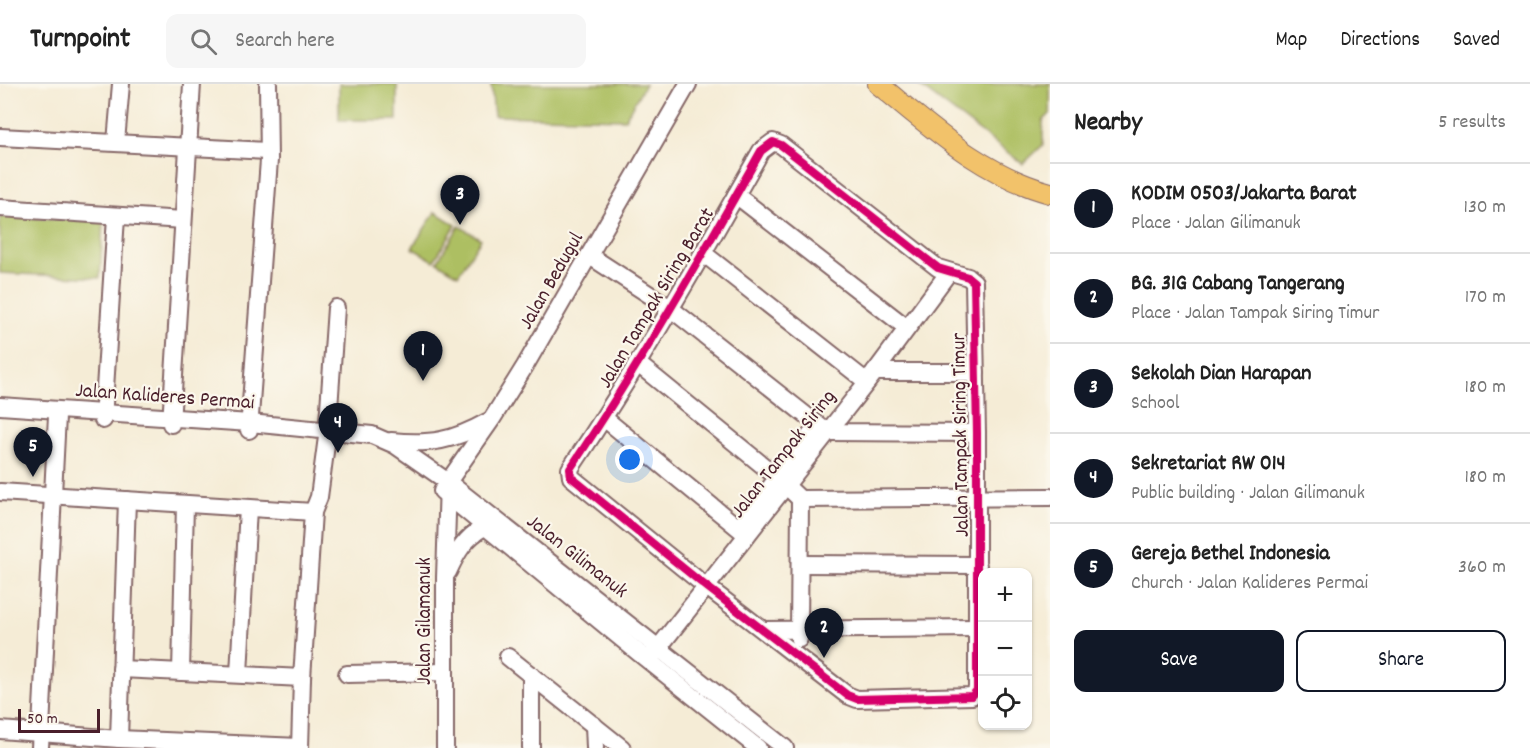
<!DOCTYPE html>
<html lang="en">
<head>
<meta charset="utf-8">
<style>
  body { margin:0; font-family:Dekko,sans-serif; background:#f6f6f6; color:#222 }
  .controls { position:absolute; right:18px; bottom:18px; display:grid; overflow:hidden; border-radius:12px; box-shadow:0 2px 4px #0004 }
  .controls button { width:54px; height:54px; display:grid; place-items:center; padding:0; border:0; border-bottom:2px solid #e0e0e0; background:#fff; color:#222; font:30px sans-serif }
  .scale { position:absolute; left:18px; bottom:15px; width:82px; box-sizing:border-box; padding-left:6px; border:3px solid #4a1f2b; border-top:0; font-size:16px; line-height:21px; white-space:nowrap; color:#4a1f2b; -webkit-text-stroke:4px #fbf7ec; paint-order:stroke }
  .you { position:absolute; left:630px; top:376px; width:21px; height:21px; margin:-15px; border:4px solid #fff; border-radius:50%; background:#1a73e8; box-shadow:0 0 0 9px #1a73e833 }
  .badge { display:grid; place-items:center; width:39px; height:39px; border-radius:50%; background:#111827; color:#fff; font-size:20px; font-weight:700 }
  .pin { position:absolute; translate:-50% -50px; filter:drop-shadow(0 2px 3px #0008) }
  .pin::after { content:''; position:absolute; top:32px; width:21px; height:18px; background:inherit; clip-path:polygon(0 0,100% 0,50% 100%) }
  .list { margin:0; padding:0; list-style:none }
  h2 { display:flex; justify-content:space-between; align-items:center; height:78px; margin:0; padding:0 24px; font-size:26px }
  h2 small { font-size:20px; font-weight:400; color:#767676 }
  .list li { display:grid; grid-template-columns:39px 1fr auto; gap:18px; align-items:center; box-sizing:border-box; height:90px; padding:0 24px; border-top:2px solid #e0e0e0 }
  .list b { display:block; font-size:22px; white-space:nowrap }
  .list p { margin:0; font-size:20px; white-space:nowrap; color:#767676 }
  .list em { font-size:20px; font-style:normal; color:#767676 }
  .actions { display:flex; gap:12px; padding:18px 24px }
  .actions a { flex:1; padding:14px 0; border:2px solid #111827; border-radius:12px; text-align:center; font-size:21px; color:#111827 }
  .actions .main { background:#111827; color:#fff }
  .icon { flex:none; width:33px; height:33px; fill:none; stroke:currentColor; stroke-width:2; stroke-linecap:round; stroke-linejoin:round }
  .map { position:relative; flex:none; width:1050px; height:664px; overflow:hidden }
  header { display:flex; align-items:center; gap:36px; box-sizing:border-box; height:84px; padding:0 30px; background:#fff; border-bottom:2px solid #e0e0e0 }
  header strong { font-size:28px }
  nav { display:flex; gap:33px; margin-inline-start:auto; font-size:21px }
  .search { width:420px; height:54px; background:#f6f6f6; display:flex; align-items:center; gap:15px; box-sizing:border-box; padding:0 21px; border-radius:12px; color:#767676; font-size:22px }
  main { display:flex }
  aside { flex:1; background:#fff }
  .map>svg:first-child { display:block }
  .green { fill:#adbf62; stroke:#7c6f46; stroke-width:1.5 }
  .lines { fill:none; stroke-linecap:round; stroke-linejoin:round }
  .minor-casing { stroke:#866767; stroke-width:20 }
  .major-casing { stroke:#866767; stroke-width:22 }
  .minor { stroke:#fff; stroke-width:16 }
  .major { stroke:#f2c26a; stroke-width:20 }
  .cycleway-casing { stroke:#fbf7ec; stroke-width:11 }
  .cycleway { stroke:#d6006c; stroke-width:8 }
  .labels { text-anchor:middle; stroke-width:4.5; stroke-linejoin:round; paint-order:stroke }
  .street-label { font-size:21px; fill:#4a1f2b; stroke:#fbf7ec }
</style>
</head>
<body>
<header>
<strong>Turnpoint</strong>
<div class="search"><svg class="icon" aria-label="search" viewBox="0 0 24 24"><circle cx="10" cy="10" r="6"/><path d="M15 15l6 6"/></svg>Search here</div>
<nav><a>Map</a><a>Directions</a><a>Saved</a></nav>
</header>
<main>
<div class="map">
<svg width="1050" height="664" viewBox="0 0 1050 664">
  <rect width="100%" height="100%" fill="#fbf7ec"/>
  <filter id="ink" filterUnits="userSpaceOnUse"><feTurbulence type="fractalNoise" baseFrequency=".0167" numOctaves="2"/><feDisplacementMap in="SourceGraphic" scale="12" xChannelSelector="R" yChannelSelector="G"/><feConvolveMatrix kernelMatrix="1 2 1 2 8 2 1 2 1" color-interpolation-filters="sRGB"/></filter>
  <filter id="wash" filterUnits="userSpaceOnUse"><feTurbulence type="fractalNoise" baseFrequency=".008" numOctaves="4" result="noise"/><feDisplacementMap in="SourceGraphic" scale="24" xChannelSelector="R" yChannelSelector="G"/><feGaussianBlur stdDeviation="1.35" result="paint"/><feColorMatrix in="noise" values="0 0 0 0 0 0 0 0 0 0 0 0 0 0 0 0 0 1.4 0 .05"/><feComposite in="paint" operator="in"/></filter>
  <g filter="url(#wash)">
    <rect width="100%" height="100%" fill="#f5ecd6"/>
    <g class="green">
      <rect x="339" y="0" width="58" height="36"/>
      <polygon points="491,0 645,0 625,35 494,32"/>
      <polygon points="917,0 1050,0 1050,30 1043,37 1043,61 1023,80"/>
      <polygon points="435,128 456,141 434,177 412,164"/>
      <polygon points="0,132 103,137 100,194 0,189"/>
      <polygon points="459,142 481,155 458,191 437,178"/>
    </g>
  </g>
  <g filter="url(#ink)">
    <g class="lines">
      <defs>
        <g id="minor">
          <polyline points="0,53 268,67"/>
          <polyline points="116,58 121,0"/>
          <path d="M773,58l8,3 157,123 30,9 6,5 3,151v257l-5,6 -115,3 -10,-4 -149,-115 -127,-103 -1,-8c69,-103 130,-210 191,-318z"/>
          <polyline points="736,111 907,244"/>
          <polyline points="0,124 183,136"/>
          <polyline points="703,169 867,298"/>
          <polyline points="590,172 670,224 827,348 977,349"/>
          <polyline points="637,279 777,393 800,415 1050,413"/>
          <polyline points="875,288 976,288"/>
          <polyline points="0,322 250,339 372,351 395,361 448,398 785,664"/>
          <polyline points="604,334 747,451"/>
          <polyline points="103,336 116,133"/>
          <polyline points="171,340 192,0"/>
          <polyline points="249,346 269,76 268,0"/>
          <path d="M391,357c39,4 62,0 96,-19"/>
          <polyline points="442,407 639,569 758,664"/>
          <polyline points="0,408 313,428"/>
          <polyline points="742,440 812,349"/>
          <polyline points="800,480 978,481"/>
          <path d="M448,488c9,-20 17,-34 36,-45"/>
          <polyline points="764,546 977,544"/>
          <polyline points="799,555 800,415"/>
          <polyline points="652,572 875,288 949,188"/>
          <polyline points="508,573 622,664"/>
          <polyline points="121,585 302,594"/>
          <polyline points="181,588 185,420"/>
          <polyline points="239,590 248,424"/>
          <polyline points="347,590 445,588"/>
          <polyline points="531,591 531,664"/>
          <polyline points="594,641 595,664"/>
          <polyline points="0,646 119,655 300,663"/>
          <polyline points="119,655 127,416"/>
          <polyline points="40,664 57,332"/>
          <polyline points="300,664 302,594 313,428 319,413 327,353 336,224"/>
          <polyline points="445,664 445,494 448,398 492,335 525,282 688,0"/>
        </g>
        <path id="major" d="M878,0c53,43 104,91 172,109"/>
      </defs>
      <use href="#minor" class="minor-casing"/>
      <use href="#major" class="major-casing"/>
      <use href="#minor" class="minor"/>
      <use href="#major" class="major"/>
      <defs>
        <path id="cycleway" d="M773,58l8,3 157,123 30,9 6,5 3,151v257l-5,6 -115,3 -10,-4 -149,-115 -127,-103 -1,-8c69,-103 130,-210 191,-318z"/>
      </defs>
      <use href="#cycleway" class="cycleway-casing"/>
      <use href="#cycleway" class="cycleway"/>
    </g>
  </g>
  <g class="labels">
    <g class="street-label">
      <text transform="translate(550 196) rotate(-60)" y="7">Jalan Bedugul</text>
      <text transform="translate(655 213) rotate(-59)" y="7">Jalan Tampak Siring Barat</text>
      <text transform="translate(165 311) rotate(4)" y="7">Jalan Kalideres Permai</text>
      <text transform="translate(959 351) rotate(-91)" y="7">Jalan Tampak Siring Timur</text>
      <text transform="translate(782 369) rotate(-52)" y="7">Jalan Tampak Siring</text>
      <text transform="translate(578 471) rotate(38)" y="7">Jalan Gilimanuk</text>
      <text transform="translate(423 537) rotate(-90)" y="7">Jalan Gilamanuk</text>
    </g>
  </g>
</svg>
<div class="controls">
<button>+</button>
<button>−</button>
<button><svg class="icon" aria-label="locate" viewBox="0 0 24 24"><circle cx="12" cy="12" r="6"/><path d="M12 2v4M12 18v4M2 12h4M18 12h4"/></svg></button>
</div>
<div class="scale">50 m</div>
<div class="you"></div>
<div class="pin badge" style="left:423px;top:297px">1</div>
<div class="pin badge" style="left:824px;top:574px">2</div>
<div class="pin badge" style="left:460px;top:141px">3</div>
<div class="pin badge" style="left:338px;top:369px">4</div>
<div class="pin badge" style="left:33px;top:393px">5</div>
</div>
<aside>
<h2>Nearby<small>5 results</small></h2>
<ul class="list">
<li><span class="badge">1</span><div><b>KODIM 0503/Jakarta Barat</b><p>Place · Jalan Gilimanuk</p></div><em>130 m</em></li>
<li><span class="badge">2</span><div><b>BG. 31G Cabang Tangerang</b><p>Place · Jalan Tampak Siring Timur</p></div><em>170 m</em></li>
<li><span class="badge">3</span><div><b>Sekolah Dian Harapan</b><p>School</p></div><em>180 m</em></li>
<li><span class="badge">4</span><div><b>Sekretariat RW 014</b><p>Public building · Jalan Gilimanuk</p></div><em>180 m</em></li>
<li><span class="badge">5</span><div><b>Gereja Bethel Indonesia</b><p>Church · Jalan Kalideres Permai</p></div><em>360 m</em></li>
</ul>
<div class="actions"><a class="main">Save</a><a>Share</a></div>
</aside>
</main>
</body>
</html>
